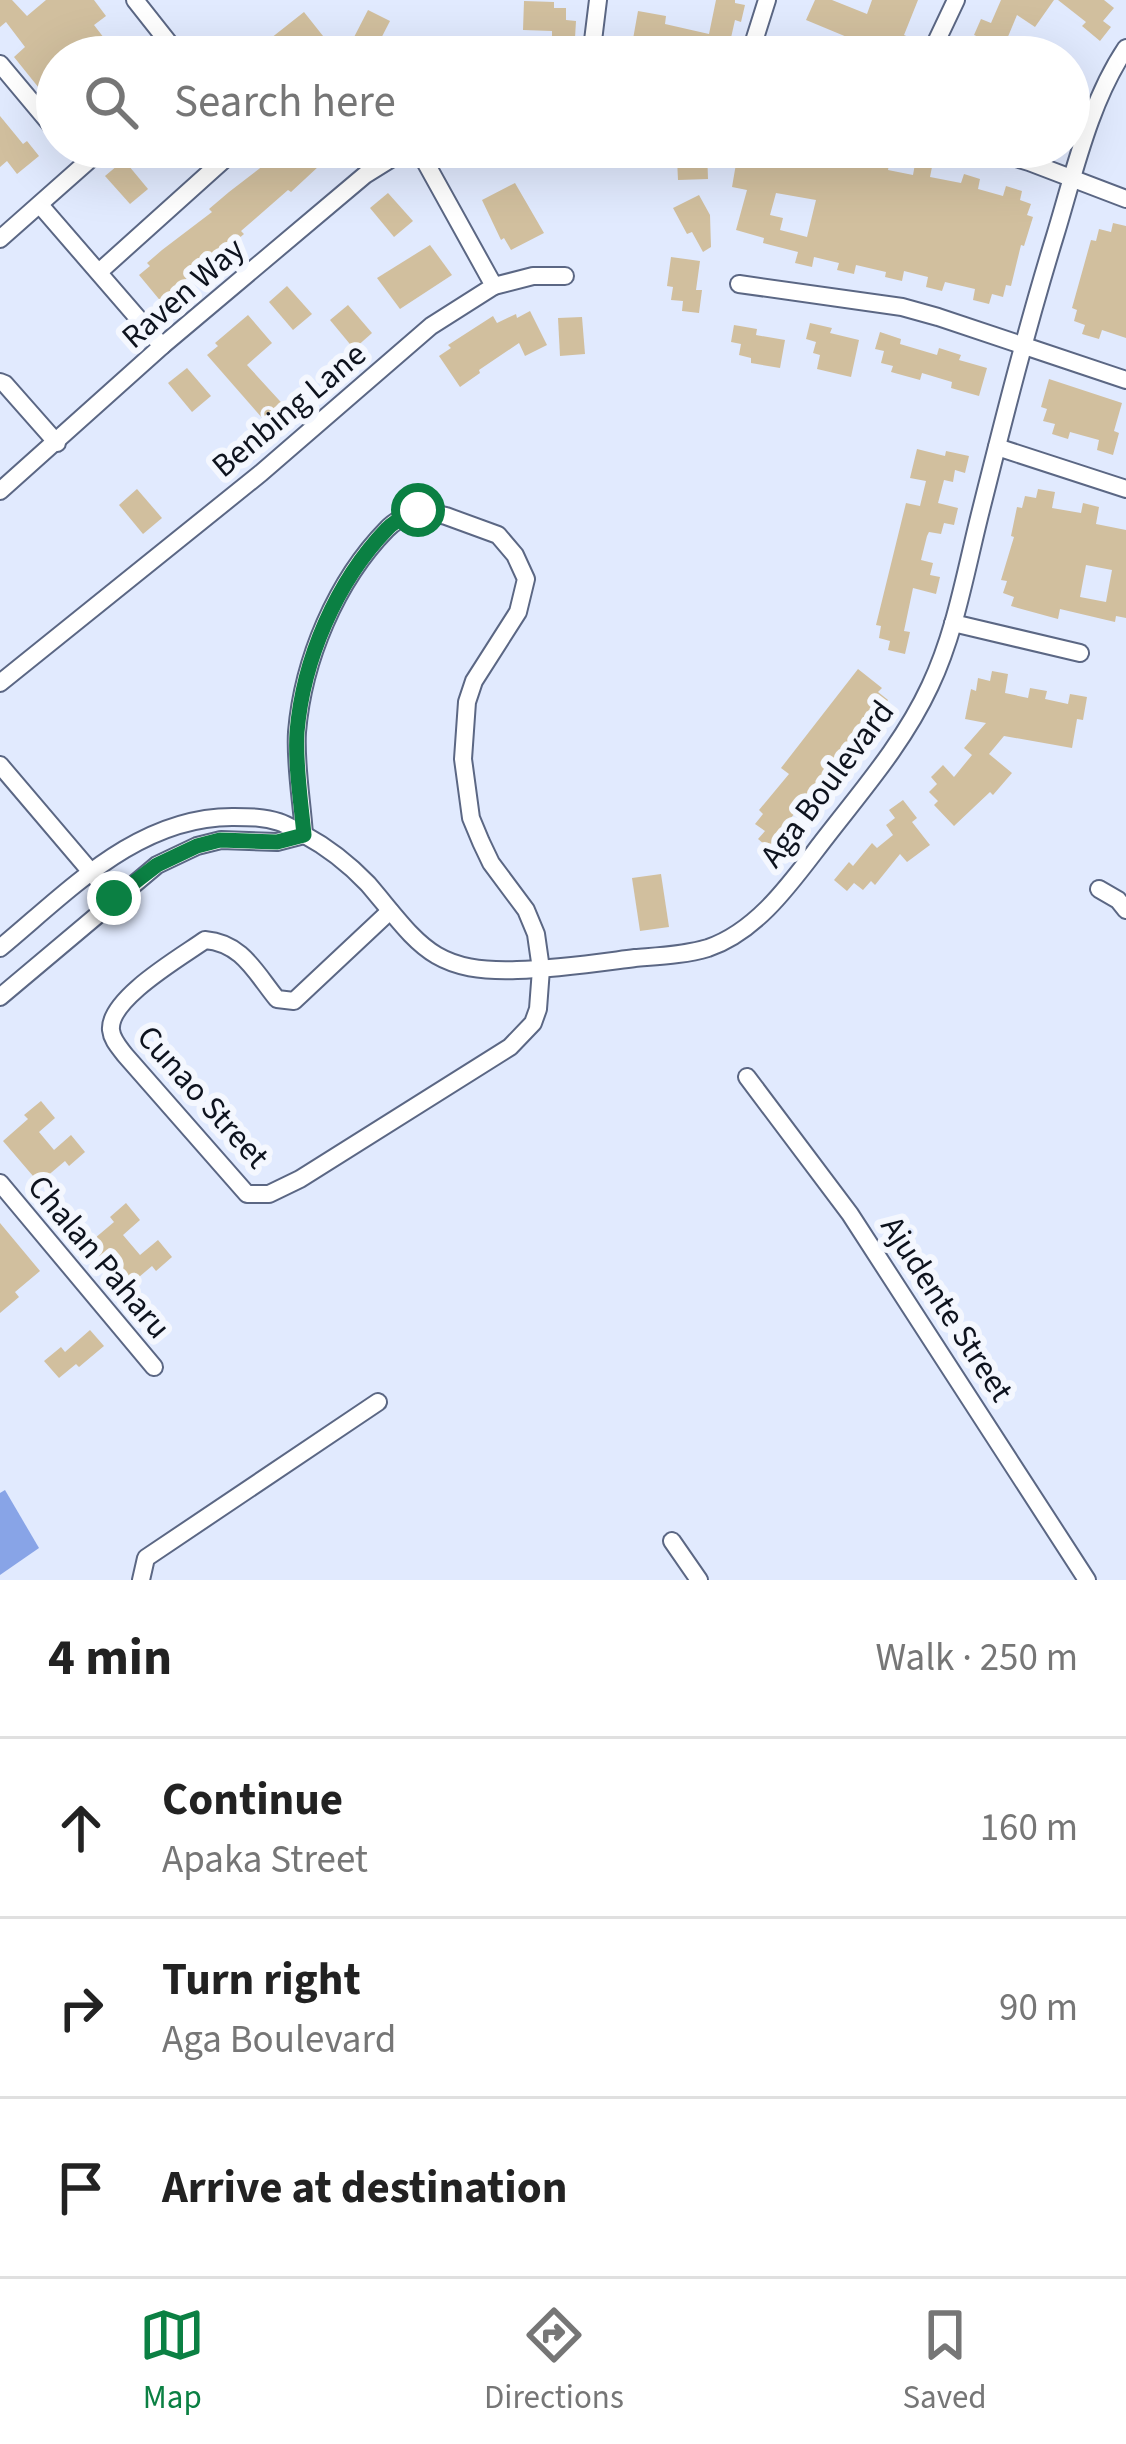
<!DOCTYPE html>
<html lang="en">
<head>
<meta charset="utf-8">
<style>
  body { margin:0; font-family:"Source Sans 3",sans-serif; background:#f6f6f6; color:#222 }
  .stop { position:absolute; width:36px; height:36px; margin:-27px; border:9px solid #0b8043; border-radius:50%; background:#fff }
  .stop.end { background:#0b8043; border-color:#fff; box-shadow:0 3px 12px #0008 }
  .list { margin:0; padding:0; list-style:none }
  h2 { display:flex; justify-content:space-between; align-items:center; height:156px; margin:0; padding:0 48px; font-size:51px }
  h2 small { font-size:39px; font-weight:400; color:#767676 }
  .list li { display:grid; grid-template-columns:78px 1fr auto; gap:36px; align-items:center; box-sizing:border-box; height:180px; padding:0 48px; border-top:3px solid #e0e0e0 }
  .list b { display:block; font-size:45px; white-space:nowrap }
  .list p { margin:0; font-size:39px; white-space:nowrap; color:#767676 }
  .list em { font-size:39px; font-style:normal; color:#767676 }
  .icon { flex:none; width:66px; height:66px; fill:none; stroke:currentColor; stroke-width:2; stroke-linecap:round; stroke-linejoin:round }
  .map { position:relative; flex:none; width:1126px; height:1580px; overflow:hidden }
  .search { position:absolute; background:#fff; box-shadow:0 12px 48px #0002; left:36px; right:36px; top:36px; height:132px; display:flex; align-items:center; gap:30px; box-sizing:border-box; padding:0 42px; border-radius:66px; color:#767676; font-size:45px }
  .sheet { height:696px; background:#fff }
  nav { display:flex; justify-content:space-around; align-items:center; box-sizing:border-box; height:168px; border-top:3px solid #e0e0e0; background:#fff; font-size:33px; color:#767676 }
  nav a { display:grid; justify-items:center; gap:6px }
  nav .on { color:#0b8043 }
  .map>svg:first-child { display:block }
  .forest { fill:#88a4e7 }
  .building { fill:#d1bf9e; fill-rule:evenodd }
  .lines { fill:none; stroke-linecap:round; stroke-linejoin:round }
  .minor-casing { stroke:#5b6784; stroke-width:20 }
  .minor { stroke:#fff; stroke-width:16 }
  .route { stroke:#0b8043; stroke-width:15 }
  .labels { text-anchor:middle; stroke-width:12; stroke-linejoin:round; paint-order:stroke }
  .street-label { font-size:33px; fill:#0e131e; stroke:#f4f7fe }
</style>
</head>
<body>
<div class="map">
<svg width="1126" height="1580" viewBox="0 0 1126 1580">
  <rect width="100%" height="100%" fill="#e1eafe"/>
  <polygon class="forest" points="5,1490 39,1548 0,1575 0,1493"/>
  <g class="building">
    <polygon points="0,0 12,0 27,16 46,0 94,0 106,16 94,25 114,51 123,42 137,57 57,57 57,105 50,96 47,98 14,57 25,47 6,22 0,27"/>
    <polygon points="716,0 735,0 735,3 745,5 741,22 735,20 728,51 719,48 717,57 679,57 654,51 653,57 641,54 641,57 623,57 627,38 633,39 638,11 666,16 665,24 709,34"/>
    <polygon points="815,0 832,0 867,14 872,0 918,0 904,35 913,39 906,57 895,57 806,20"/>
    <polygon points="1001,0 1054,0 1035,27 1017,15 1007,39 1048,57 983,57 976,54 983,39 974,35 981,19 991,23"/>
    <polygon points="1058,0 1104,0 1114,8 1103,21 1111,27 1100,41 1082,26 1086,22"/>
    <polygon points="524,1 554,2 554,8 566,8 566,20 576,21 575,38 552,37 552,31 523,30"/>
    <polygon points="368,10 390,21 373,54 351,43"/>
    <polygon points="304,12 327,41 316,50 321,57 247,57"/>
    <polygon points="0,116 23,144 27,141 39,156 17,174 7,161 0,167"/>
    <polygon points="271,147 327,147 333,153 291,192 288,190 241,231 244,234 225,250 223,247 179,285 182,288 163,304 139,275 150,266 147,263 162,250 212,212 209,209 229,192 277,155"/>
    <polygon points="666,147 707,149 708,179 678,180 677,159 667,160"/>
    <path d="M733,147l45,6 1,-6h18l-2,7 31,5 1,-9 17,3 -1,10 28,5 2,-11 17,3 -2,10 25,5 2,-11 17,3 -2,10 31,6 3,-9 16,5 -2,10 25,7 3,-10 16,5 -2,9 11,4 -4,11 6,2 -9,29 -3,-1 -10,41 -5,-1 -3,12 -11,-3 -3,10 -16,-4 2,-11 -30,-7 -3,9 -16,-4 2,-10 -24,-6 -2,10 -17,-4 1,-5 -30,-7 -2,9 -17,-4 2,-7 -25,-6 -2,10 -17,-4 3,-11 -35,-9 1,-5 -28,-8 11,-40 -15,-3 5,-29h-6zM776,193l40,7 -9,37 -27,-7 3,-12 -13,-3z"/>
    <polygon points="124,160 148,189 130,204 105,176"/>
    <polygon points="515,183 544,233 511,250 504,238 501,240 482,200"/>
    <polygon points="388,193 413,221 394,237 370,208"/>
    <polygon points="699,195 710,215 711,247 703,252 692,232 687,234 673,208"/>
    <polygon points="1113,223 1126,226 1126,338 1102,330 1099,339 1082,334 1085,325 1074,321 1077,310 1072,308 1091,240 1096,241 1099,229 1111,232"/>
    <polygon points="430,245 452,275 400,309 377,278"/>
    <polygon points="671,257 700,261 696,290 702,290 699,313 682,311 683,301 671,300 673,287 667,286"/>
    <polygon points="287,286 312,314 293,330 269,302"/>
    <polygon points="348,305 372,333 354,349 330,320"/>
    <polygon points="530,311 547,345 525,356 519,343 479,370 480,373 460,387 439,356 451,348 448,345 493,316 497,323 516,314 517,318"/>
    <polygon points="248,315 272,343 247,365 289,411 270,427 207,355 218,346 215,343"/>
    <polygon points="582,317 585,354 560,356 558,318"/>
    <polygon points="810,323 832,328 830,333 859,340 851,377 817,369 820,355 813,353 816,342 806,339"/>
    <polygon points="734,325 757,329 756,335 785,340 780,368 751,363 751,358 739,355 741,344 731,342"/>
    <polygon points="880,332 901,339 900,344 937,355 939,348 961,355 959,360 987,368 979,396 951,388 952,382 922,373 920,380 891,372 893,366 881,363 884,351 875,349"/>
    <polygon points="187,368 211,396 192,412 168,383"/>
    <polygon points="1049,379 1122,403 1114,431 1119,433 1113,455 1097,450 1099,440 1070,432 1068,439 1052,434 1055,424 1043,421 1047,409 1041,407"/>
    <polygon points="917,449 945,456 946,451 969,456 965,473 955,470 953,482 944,480 938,503 958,508 954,525 944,523 941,534 929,532 927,536 921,560 933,563 930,575 940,577 936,594 913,588 904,631 910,632 905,654 888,650 890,641 879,638 881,626 876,625 906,503 920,506 926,481 910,478"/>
    <polygon points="137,489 162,518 143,534 119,505"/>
    <path d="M1038,489l17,3 -3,16 29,5 2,-10 16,4 -3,17 30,6v88l-10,-2 -1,6 -55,-13 -2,10 -47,-13 3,-9 -11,-4 4,-12 -6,-1 13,-43 -3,-1 6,-29 5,1 3,-12 11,2zM1086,565l26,5 -6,32 -26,-5z"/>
    <polygon points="858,669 882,688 878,692 888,700 881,709 888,715 878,729 870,722 851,747 859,753 848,766 840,760 821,785 829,791 818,805 808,797 782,829 786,832 771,850 758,839 765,831 755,824 763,814 759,810 789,774 781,768"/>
    <polygon points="992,671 1008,674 1005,693 1028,698 1030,688 1047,691 1045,699 1068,704 1070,694 1087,697 1083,720 1077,719 1072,748 1004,736 989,754 1012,773 993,795 990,792 954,826 934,805 938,801 929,792 937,784 931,777 943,765 954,777 972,755 964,748 986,723 965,719 971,689 976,691 978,678 990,681"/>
    <polygon points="903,800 917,818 912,822 930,845 907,862 900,854 875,885 871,881 863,890 854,883 847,891 834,880 849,862 853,866 872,843 877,848 893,835 886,825 895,818 889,810"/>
    <polygon points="661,874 669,927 640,931 632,878"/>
    <polygon points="41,1101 55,1118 39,1132 54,1150 71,1135 85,1152 69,1166 65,1161 39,1183 3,1141 28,1119 24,1115"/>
    <polygon points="126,1203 140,1220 123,1235 140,1255 158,1240 172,1257 156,1271 152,1266 126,1288 88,1244 114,1222 110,1217"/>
    <polygon points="0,1223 40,1271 15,1292 19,1297 0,1313"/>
    <polygon points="90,1330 104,1346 79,1367 76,1364 59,1378 44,1361 61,1347 65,1352"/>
  </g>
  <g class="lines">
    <defs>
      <g id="minor">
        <polyline points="135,0 180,57"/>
        <polyline points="591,57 598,0"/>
        <polyline points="749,57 767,0"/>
        <polyline points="929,57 956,0"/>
        <polyline points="0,64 57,132"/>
        <polyline points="980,147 1029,162 1126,199"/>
        <polyline points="40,205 162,346"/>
        <polyline points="0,239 104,147"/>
        <polyline points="99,272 238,147"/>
        <polyline points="739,284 902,307 938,317 1126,380"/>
        <polyline points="494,286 533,276 565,276"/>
        <polyline points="0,382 5,384 57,443"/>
        <polyline points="997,447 1126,489"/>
        <polyline points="0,491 162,346 365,175 410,147"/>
        <polyline points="953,623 1080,653"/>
        <polyline points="0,683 261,473 431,326 494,286 417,147"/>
        <polyline points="0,765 114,899"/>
        <path d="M304,835c-2,-33 -9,-70 -7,-103 6,-72 39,-151 90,-203 8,-9 21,-14 32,-19l27,6 52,19 17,20 11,24 -8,33 -44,69 -7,21 -4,57 8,59 10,24 10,21 35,47 10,24 5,35 -3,40 -5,14 -23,24 -210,132 -31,15h-22l-122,-139c-6,-8 -13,-15 -14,-25 -3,-31 70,-73 94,-90 37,3 50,32 72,59l17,2 96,-90"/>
        <polyline points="1099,889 1118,900 1126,910"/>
        <path d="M0,948c69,-57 138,-132 234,-131 15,0 30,0 45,5 9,3 16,8 24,12 26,14 45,29 65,50 51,60 63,89 149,86 39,-1 79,-7 118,-12 24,-2 50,-3 73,-10 52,-18 86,-70 118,-111 38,-49 78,-95 104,-151 26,-55 36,-117 51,-176 23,-92 46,-183 74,-274 19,-62 34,-133 71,-188"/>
        <polyline points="0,997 157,865 197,846 221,840 277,842 304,835"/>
        <polyline points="747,1077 850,1214 1087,1580"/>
        <polyline points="0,1183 154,1367"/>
        <polyline points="672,1541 699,1580"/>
        <polyline points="141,1580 146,1558 378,1402"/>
      </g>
    </defs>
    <use href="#minor" class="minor-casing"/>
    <use href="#minor" class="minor"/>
  </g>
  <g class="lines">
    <path class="route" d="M114,898l43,-33 40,-19 23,-6 57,2 27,-7c-3,-33 -9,-70 -7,-103 6,-72 39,-150 90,-203 8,-9 21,-14 31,-19"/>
  </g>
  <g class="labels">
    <g class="street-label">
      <text transform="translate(182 292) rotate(-41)" y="12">Raven Way</text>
      <text transform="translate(288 409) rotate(-40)" y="12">Benbing Lane</text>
      <text transform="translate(826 783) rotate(-53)" y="12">Aga Boulevard</text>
      <text transform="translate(204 1096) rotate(48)" y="12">Cunao Street</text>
      <text transform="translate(100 1256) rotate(50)" y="12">Chalan Paharu</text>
      <text transform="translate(948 1308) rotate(57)" y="12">Ajudente Street</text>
    </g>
  </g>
</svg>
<div class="stop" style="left:418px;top:510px"></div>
<div class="stop end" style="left:114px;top:898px"></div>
<div class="search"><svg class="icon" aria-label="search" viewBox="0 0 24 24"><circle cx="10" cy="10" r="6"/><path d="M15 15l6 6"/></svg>Search here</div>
</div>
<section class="sheet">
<h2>4 min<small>Walk · 250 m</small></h2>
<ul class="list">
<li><svg class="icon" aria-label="ahead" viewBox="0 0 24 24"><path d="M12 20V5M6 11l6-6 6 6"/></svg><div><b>Continue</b><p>Apaka Street</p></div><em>160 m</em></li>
<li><svg class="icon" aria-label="right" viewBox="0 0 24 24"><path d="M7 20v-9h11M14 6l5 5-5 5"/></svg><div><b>Turn right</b><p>Aga Boulevard</p></div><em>90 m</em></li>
<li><svg class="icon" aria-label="arrive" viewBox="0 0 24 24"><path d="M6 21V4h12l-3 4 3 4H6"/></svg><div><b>Arrive at destination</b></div></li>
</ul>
</section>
<nav>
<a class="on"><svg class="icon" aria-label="map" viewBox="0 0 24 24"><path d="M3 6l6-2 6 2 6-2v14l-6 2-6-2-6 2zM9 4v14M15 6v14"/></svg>Map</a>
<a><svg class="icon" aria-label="directions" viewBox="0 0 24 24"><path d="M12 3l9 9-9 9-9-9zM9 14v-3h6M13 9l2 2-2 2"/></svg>Directions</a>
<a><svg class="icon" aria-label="saved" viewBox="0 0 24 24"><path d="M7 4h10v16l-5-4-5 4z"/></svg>Saved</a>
</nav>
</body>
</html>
